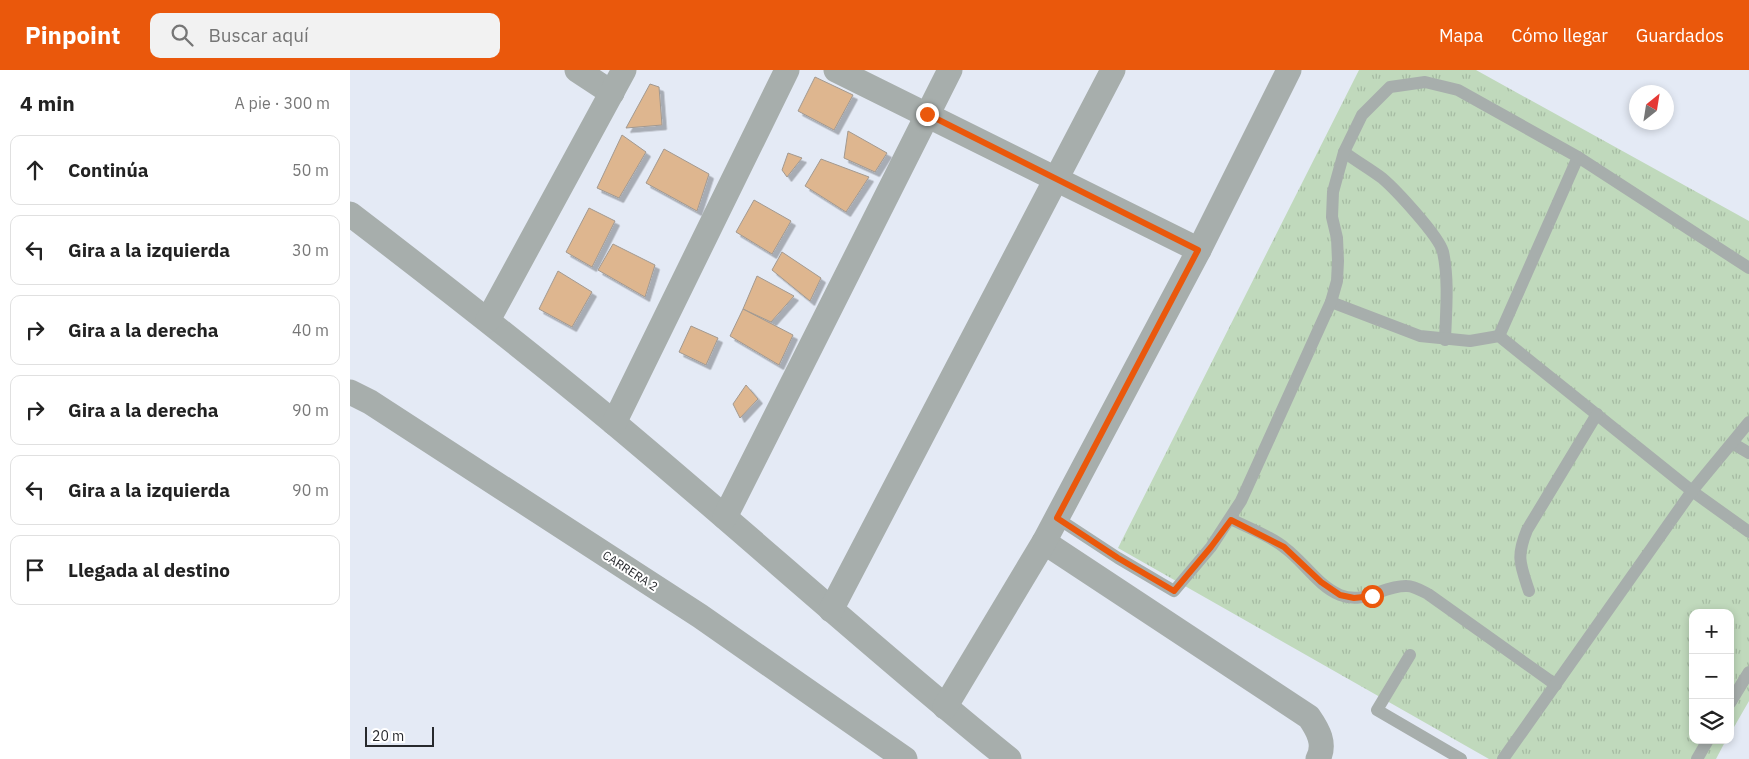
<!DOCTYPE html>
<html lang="es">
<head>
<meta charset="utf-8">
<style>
  body { margin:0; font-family:"IBM Plex Sans",sans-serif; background:#f2f2f2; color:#222 }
  .controls { position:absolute; right:15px; bottom:15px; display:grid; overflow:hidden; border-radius:10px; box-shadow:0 2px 8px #0003 }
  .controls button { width:45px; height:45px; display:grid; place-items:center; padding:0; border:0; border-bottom:1px solid #e0e0e0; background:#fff; color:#222; font:25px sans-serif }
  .compass { position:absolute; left:1279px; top:15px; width:45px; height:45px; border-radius:50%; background:#fff; box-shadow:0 2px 8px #0003; rotate:30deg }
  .scale { position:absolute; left:15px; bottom:12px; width:69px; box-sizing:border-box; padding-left:5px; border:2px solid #27292d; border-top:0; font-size:14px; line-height:18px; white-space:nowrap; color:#27292d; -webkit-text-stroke:4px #fff; paint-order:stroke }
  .stop { position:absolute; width:15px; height:15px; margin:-11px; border:4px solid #ea580c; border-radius:50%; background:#fff }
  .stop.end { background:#ea580c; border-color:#fff; box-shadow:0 1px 5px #0008 }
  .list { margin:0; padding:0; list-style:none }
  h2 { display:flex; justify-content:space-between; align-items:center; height:65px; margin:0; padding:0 20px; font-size:21px }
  h2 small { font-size:16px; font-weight:400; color:#767676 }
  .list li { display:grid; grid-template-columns:32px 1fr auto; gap:15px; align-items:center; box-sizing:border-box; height:70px; margin:0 10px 10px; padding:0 10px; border:1px solid #e0e0e0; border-radius:10px }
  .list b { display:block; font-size:19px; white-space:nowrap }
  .list em { font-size:16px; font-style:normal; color:#767676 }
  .icon { flex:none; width:28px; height:28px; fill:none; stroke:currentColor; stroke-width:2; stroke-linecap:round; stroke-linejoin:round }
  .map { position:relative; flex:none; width:1399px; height:689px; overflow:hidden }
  header { display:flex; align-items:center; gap:30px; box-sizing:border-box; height:70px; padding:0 25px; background:#ea580c; color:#fff }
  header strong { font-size:24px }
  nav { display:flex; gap:28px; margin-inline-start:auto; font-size:18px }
  .search { width:350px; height:45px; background:#f2f2f2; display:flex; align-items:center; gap:12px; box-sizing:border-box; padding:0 18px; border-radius:10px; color:#767676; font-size:19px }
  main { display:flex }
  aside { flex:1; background:#fff }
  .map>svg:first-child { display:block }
  .grass { fill:url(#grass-tufts) }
  .building { fill:#deb68f; stroke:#a29990; filter:url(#shadow) }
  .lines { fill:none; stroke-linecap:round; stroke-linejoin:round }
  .lane { stroke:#a7aeac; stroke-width:12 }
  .street { stroke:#a7aeac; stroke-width:25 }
  .route { stroke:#ea580c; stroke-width:6 }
  .labels { text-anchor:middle; stroke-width:4; stroke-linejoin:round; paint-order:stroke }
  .street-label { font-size:12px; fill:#27292d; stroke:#fff }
</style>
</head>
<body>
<header>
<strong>Pinpoint</strong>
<div class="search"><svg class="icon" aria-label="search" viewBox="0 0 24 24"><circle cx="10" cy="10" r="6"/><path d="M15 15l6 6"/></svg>Buscar aquí</div>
<nav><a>Mapa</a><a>Cómo llegar</a><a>Guardados</a></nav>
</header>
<main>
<aside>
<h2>4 min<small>A pie · 300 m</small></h2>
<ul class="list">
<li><svg class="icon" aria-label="ahead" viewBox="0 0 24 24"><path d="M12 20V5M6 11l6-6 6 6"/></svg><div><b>Continúa</b></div><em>50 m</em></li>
<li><svg class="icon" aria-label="left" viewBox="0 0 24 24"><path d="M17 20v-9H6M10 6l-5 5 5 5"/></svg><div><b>Gira a la izquierda</b></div><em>30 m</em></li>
<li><svg class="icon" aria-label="right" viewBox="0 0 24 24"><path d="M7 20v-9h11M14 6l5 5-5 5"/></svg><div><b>Gira a la derecha</b></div><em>40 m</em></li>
<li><svg class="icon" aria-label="right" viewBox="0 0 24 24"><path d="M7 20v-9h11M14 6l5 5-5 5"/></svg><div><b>Gira a la derecha</b></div><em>90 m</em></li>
<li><svg class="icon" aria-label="left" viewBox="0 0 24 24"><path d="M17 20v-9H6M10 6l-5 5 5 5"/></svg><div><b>Gira a la izquierda</b></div><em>90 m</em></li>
<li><svg class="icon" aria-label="arrive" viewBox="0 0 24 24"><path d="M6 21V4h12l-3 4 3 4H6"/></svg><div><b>Llegada al destino</b></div></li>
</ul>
</aside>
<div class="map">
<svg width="1399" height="689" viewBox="0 0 1399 689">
  <defs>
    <pattern id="grass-tufts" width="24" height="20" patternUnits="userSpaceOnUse" patternTransform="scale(1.25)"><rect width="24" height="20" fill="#c0d9bc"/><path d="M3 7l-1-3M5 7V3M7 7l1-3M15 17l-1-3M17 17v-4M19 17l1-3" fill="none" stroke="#a5baa2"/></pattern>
    <filter id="shadow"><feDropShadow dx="4.5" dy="4.5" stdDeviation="0" flood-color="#0004"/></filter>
  </defs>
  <rect width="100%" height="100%" fill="#e4eaf5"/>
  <polygon class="grass" points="1009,0 1126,0 1399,151 1399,631 1380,664 1380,543 1343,543 1343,670 1376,670 1366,689 1139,689 768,478"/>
  <g class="building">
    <polygon points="465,7 503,25 484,60 448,41"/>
    <polygon points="300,14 309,17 312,55 276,58"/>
    <polygon points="498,61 537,83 525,102 494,88"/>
    <polygon points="272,65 296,82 269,128 247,118"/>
    <polygon points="314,79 359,104 347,141 296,113"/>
    <polygon points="438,83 452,88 437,107 432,100"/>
    <polygon points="471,89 519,107 496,142 455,116"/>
    <polygon points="404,130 441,151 422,184 386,162"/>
    <polygon points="239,138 265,151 242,197 216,182"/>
    <polygon points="263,174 305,195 295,227 248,200"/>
    <polygon points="432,182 471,208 460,231 422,200"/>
    <polygon points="208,201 242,222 222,257 189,239"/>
    <polygon points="407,206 444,226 421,252 393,239"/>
    <polygon points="393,239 443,265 429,295 380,266"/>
    <polygon points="341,256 368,268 356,295 329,282"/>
    <polygon points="396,315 408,329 390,348 383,334"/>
  </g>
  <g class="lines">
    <g class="lane">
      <path d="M994,82c12,9 26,17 38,26 13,11 57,58 61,74 6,27 3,60 2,88"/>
      <polyline points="981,232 1070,266 1120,271 1149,266 1342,421 1399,462"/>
      <polyline points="1149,266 1228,87"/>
      <polyline points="1382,373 1399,383"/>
      <polyline points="707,448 768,488 824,521 861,477 891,431 981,232 987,211 988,191 987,168 982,147 983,122 994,82 1012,45 1040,17 1075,12 1108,20 1228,87 1399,198"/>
      <path d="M881,449c17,9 40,17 54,29 19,14 33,38 55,47 25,10 43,-10 67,-9 7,0 15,5 21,8l128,91"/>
      <path d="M1179,521c-9,-27 -13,-34 -2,-61l70,-116"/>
      <polyline points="1060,585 1027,640 1111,689"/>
      <polyline points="1380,633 1399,602"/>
      <polyline points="1153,689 1342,421 1399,352"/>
      <polyline points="1347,689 1358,670"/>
    </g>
    <g class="street">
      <polyline points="227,0 262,23"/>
      <polyline points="486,0 849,180"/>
      <path d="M0,144c89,68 177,137 263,208 133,111 261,228 396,337"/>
      <polyline points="138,250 274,0"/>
      <polyline points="0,322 20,332 350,546 555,689"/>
      <polyline points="264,353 437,0"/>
      <polyline points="375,447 600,0"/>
      <path d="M694,472l265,175c9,13 17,27 9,42"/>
      <polyline points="481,540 763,0"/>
      <polyline points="595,637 694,472 849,180 939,0"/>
    </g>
  </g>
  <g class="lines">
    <polyline class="route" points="577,44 848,180 707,448 768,488 824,521 861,477 881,450 934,477 971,512 990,525 1004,528 1022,526"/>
  </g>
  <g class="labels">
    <g class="street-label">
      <text transform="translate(280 501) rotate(33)" y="4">CARRERA 2</text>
    </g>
  </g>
</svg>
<div class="controls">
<button>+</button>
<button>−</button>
<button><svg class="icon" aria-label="layers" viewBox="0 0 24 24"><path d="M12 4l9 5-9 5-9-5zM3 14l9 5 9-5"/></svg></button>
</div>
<svg class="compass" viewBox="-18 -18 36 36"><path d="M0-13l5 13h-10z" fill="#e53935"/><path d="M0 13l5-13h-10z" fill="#767676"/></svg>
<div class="scale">20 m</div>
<div class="stop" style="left:1022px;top:526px"></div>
<div class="stop end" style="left:577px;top:44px"></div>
</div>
</main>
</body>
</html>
